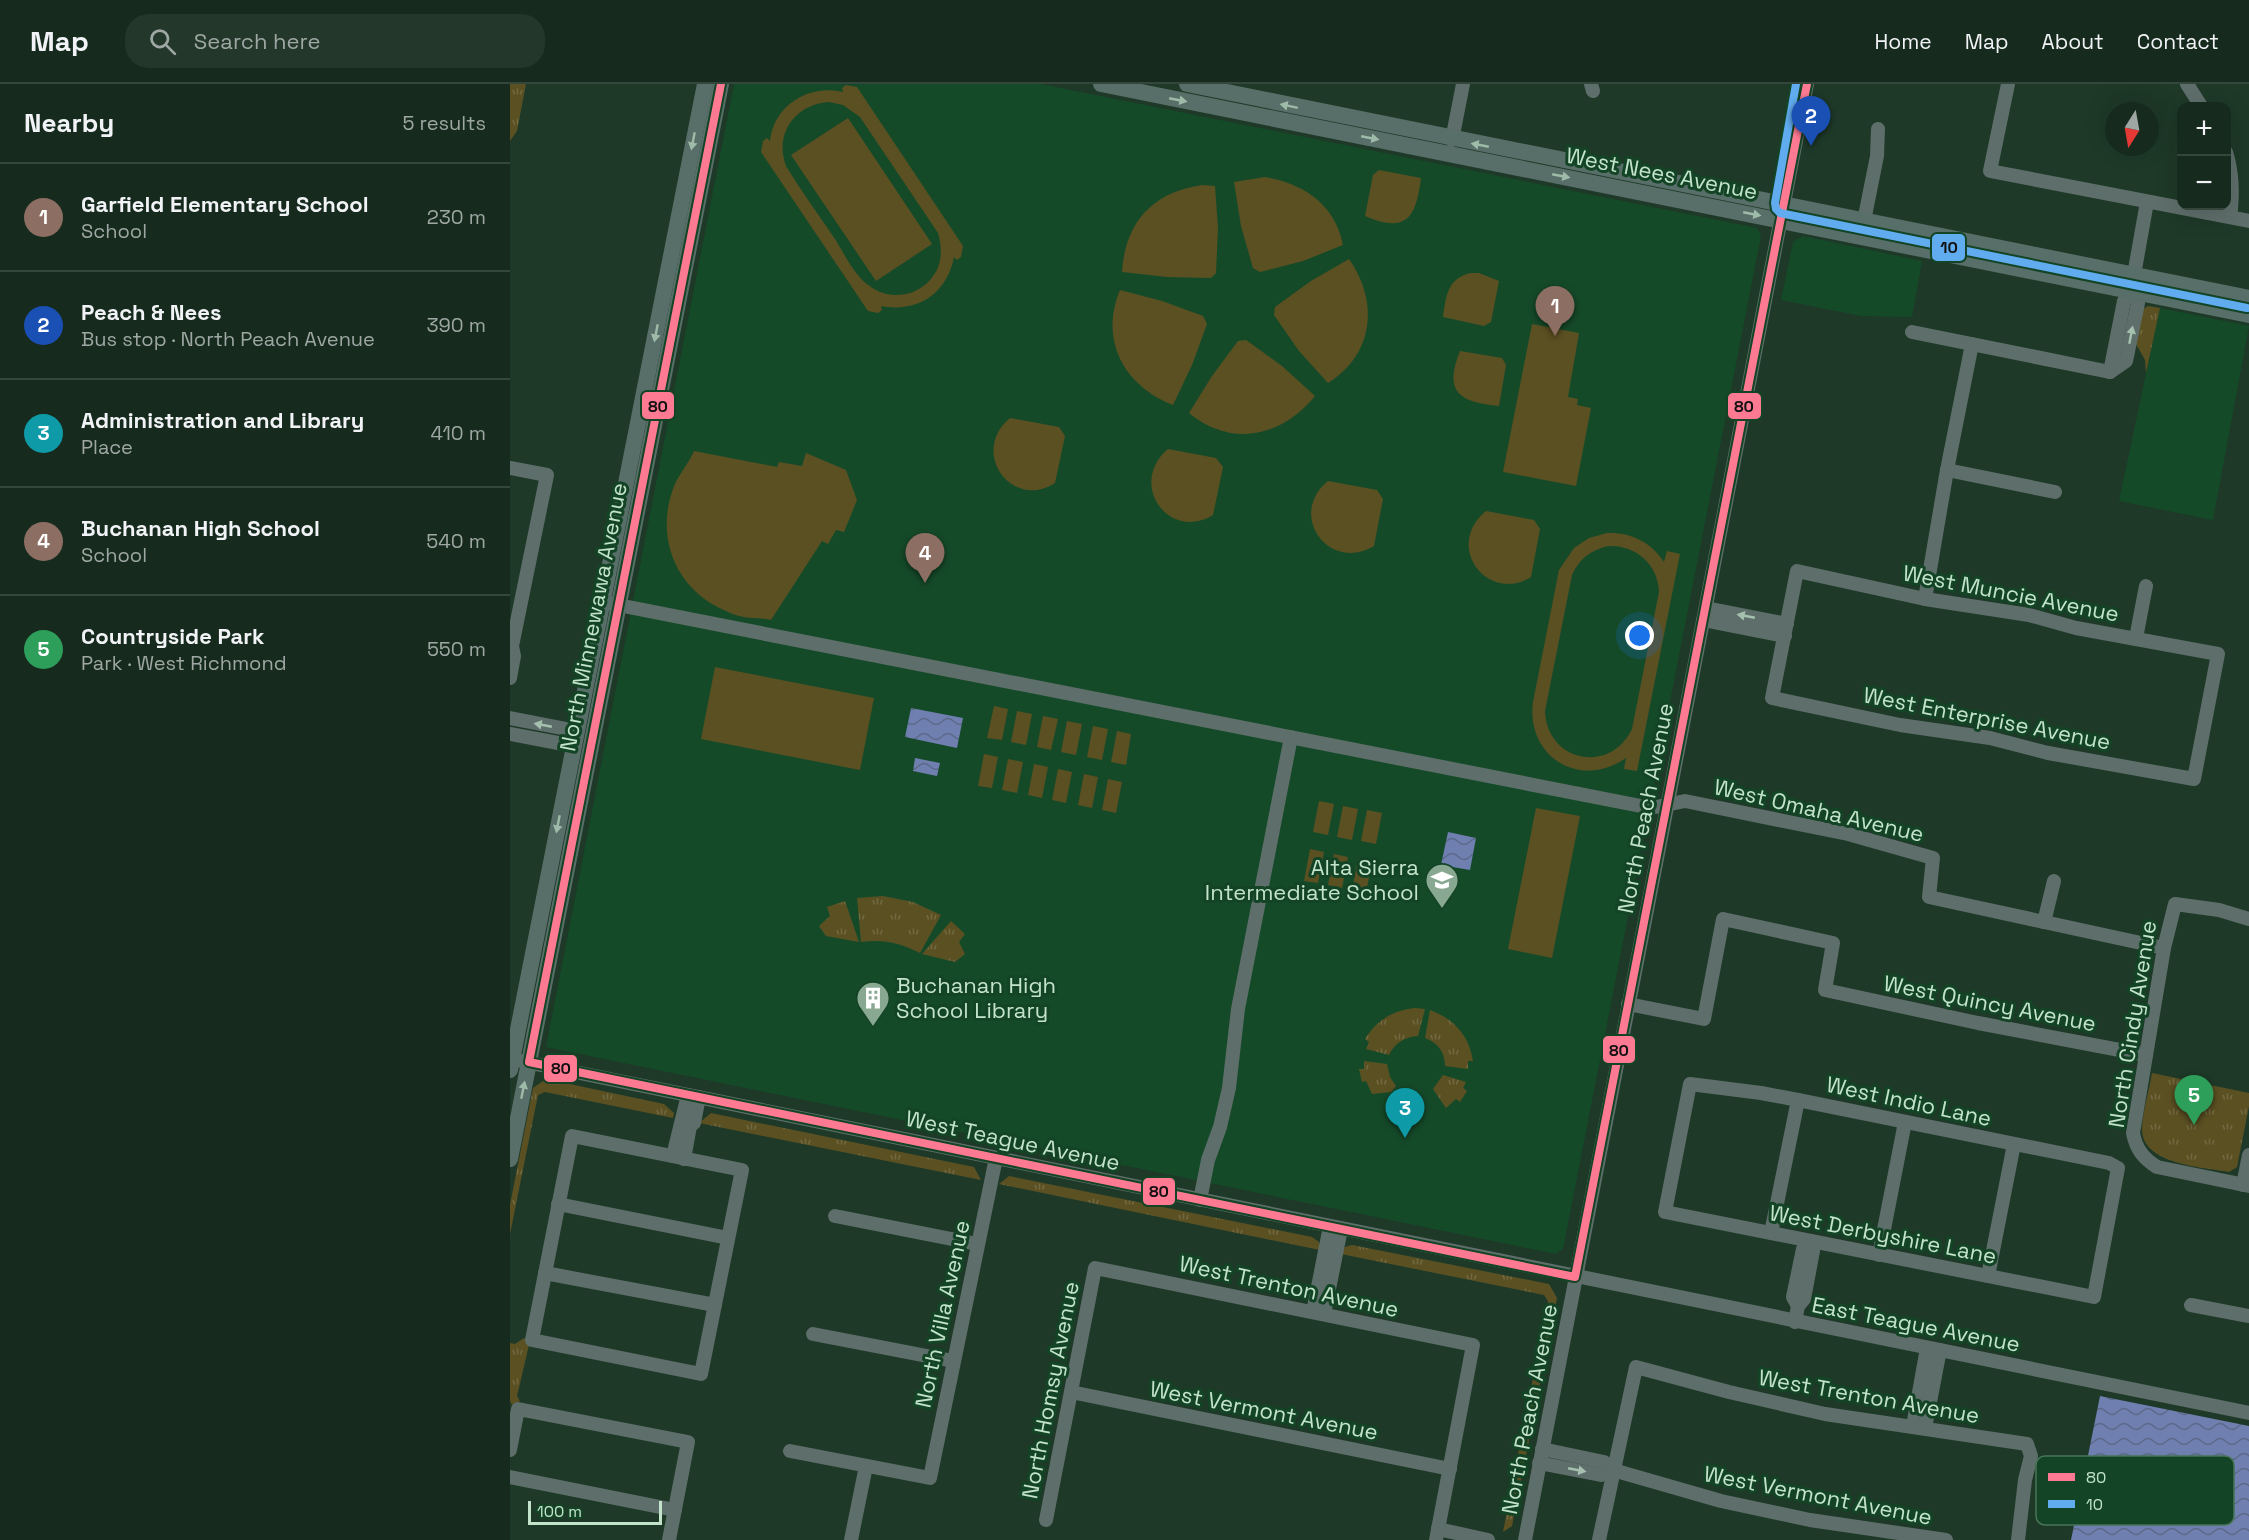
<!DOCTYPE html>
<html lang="en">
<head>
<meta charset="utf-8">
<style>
  body { margin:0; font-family:"Space Grotesk",sans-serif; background:#23372b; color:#f1f3f6 }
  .controls { position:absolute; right:18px; top:18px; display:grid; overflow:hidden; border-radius:12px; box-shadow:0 6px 24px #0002 }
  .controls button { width:54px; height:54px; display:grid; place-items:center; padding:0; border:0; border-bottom:2px solid #35473c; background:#162b1e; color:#f1f3f6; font:30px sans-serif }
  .compass { position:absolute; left:1595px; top:18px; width:54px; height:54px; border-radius:50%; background:#162b1e; box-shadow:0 6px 24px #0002; rotate:191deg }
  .scale { position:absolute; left:18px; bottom:15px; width:134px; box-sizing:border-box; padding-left:6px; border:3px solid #c3e3cb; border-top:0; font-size:16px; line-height:21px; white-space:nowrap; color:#c3e3cb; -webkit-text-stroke:4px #134425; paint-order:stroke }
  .you { position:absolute; left:1130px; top:552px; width:21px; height:21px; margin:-15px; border:4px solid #fff; border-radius:50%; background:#1a73e8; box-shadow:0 0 0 9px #1a73e833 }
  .badge { display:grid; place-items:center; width:39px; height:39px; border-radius:50%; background:#8abfa5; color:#fff; font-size:20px; font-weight:700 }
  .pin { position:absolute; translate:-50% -50px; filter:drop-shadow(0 2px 3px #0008) }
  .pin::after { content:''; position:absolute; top:32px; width:21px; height:18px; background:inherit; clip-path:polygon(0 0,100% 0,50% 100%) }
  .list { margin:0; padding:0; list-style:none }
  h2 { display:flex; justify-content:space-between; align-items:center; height:78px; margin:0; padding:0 24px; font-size:26px }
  h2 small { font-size:20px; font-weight:400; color:#9ea7a4 }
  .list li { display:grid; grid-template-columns:39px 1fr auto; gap:18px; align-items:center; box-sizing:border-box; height:108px; padding:0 24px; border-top:2px solid #35473c }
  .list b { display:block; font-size:22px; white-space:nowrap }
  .list p { margin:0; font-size:20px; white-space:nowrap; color:#9ea7a4 }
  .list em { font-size:20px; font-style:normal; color:#9ea7a4 }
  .icon { flex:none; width:33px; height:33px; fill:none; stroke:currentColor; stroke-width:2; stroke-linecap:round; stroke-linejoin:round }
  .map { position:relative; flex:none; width:1739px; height:1456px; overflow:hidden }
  header { display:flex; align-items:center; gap:36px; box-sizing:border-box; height:84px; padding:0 30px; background:#162b1e; border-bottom:2px solid #35473c }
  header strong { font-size:28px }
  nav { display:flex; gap:33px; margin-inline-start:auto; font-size:21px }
  .search { width:420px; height:54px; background:#23372b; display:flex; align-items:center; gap:15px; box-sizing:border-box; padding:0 21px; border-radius:24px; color:#9ea7a4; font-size:22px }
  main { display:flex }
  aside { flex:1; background:#162b1e }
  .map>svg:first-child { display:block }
  .built { fill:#154a29 }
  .grass { fill:url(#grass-tufts) }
  .garden { fill:#5b5022; fill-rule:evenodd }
  .water { fill:url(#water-waves) }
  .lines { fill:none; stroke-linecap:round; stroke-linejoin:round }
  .minor { stroke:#5e6e6a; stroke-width:14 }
  .major { stroke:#586e68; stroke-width:16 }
  .bus-1-casing { stroke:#134425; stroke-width:12 }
  .bus-2-casing { stroke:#134425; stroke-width:12 }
  .bus-1 { stroke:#fe7a93; stroke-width:8 }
  .bus-2 { stroke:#60acee; stroke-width:8 }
  .oneway { fill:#9ebaa8 }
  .oneway2 { fill:#a5c0ae }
  .labels { text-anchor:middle; stroke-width:6; stroke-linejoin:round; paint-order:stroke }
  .street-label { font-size:22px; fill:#c3e3cb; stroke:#134425 }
  .poi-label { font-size:22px; fill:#c3e3cb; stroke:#134425; text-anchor:end }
  .key { fill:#134425; stroke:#487457; stroke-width:1.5 }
  .key-label { font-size:16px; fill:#c3e3cb }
  .line-badge { stroke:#134425; stroke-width:2 }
  .pale-badge-label { font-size:16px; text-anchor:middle; font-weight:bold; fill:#111 }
</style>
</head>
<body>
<header>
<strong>Map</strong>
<div class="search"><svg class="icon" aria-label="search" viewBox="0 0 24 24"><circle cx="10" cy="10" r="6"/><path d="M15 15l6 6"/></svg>Search here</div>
<nav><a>Home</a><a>Map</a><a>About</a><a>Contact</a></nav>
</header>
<main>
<aside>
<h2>Nearby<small>5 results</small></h2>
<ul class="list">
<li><span class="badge" style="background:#8d6e63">1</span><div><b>Garfield Elementary School</b><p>School</p></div><em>230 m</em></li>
<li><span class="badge" style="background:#1a4fb4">2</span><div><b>Peach &amp; Nees</b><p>Bus stop · North Peach Avenue</p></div><em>390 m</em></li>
<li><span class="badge" style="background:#0f9aa8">3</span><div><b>Administration and Library</b><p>Place</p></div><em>410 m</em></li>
<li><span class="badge" style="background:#8d6e63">4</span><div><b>Buchanan High School</b><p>School</p></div><em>540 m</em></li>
<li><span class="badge" style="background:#2e9e5b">5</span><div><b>Countryside Park</b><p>Park · West Richmond</p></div><em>550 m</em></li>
</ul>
</aside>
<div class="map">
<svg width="1739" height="1456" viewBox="0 0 1739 1456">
  <defs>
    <pattern id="grass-tufts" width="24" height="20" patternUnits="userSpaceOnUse" patternTransform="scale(1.5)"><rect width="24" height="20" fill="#5b5022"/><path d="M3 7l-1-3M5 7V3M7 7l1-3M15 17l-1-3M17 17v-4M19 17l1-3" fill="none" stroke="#716941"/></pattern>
    <pattern id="water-waves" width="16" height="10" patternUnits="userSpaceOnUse" patternTransform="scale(1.5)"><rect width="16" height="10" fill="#6e7fb0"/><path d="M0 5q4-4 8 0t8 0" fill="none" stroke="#5c6a88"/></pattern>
  </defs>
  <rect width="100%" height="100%" fill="#1e3928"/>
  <g class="built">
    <polygon points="224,0 531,0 1247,144 1251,152 1053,1165 1046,1170 36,963"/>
    <polygon points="1293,152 1412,177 1402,233 1351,232 1271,216 1283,158"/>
    <polygon points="1650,224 1739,242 1703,436 1609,417"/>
  </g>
  <g class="grass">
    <polygon points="0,0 16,0 7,47 0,57"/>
    <polygon points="1638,222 1650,224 1636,289 1635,276 1626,260 1633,225"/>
    <path d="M373,812l30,6 28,13 -21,38c-20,-10 -36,-14 -59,-11l-4,-44z"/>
    <polygon points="335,817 349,858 316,852 309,842 320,832 317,823"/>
    <polygon points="441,837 455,850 449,858 455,870 445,878 412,870"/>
    <path d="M904,924l11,1 -7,27c-14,1 -23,7 -29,19l-23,-6 3,-7 -4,-3c12,-19 27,-28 49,-31z"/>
    <path d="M920,926c24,9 39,25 43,51h-5v8l-23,-3c0,-14 -7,-23 -20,-28z"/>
    <polygon points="854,977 877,980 880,993 886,1002 881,1008 862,1010 856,997 852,998 849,985 854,985"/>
    <path d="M1642,989l97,20v13l-12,61 -8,5c-26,-5 -88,-7 -87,-44 1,-18 7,-37 10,-55z"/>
    <polygon points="933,991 956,998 953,1004 957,1007 950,1018 946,1015 936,1024 923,1005"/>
    <polygon points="36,995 154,1020 164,1029 163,1034 35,1008 28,1011 0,1150 0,1121 23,1004"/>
    <polygon points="201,1029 464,1083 471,1096 189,1039"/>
    <polygon points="499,1092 802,1153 809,1158 810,1166 489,1100"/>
    <polygon points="842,1161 1039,1200 1047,1214 1002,1442 993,1448 1038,1217 1034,1211 831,1170 835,1163"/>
    <polygon points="14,1254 19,1261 7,1312 10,1317 2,1321 0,1317 0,1259 5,1260"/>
  </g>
  <g class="garden">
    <path d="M336,1l11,2 106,159 -2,11 -4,3 -3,-3c-7,37 -37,56 -73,49l1,4 -4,3 -10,-2 -107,-159 2,-11 4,-3 3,3c4,-36 39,-57 73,-49l-1,-4zM319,18l14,3 17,12 78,116c5,17 4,34 -8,47 -15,17 -41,20 -59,7 -16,-10 -26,-32 -36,-48 -16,-24 -34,-48 -49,-73 -12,-32 9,-62 43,-64z"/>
    <polygon points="338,34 422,160 366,197 281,71"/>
    <path d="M869,86l42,8c-5,39 -14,56 -56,38l8,-41z"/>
    <path d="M755,93c40,7 70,28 78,68l-40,16 -43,11 -7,-4 -12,-42 -7,-44z"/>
    <path d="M692,101l13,1 3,43 -2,44 -5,5 -44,-1 -45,-5c3,-50 31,-80 80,-87z"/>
    <path d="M839,175c30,43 25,95 -21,124l-29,-32 -25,-36 1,-8 36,-26z"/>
    <path d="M961,189h8l20,8 -8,41 -7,4 -41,-9c3,-20 4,-39 28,-44z"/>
    <path d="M610,206l42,11 41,15 4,8 -15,41 -19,40c-49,-19 -74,-65 -53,-115z"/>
    <polygon points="1022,240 1069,249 1058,313 1068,315 1067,321 1081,324 1066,402 993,388"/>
    <path d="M736,256l36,26 33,30c-33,41 -84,52 -126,17l23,-37 26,-35z"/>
    <path d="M950,267l42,7 4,7 -7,41c-39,-4 -56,-13 -39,-55z"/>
    <path d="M500,334l49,9 6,9 -10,47c-43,28 -86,-31 -45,-65z"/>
    <path d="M658,365l48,9 7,9 -10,48c-44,27 -86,-31 -45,-66z"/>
    <path d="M184,367l83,16 2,-5 23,4 4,-13 40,17 11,30 -13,32 -8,-2 -8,14 -6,-3 -51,79c-7,-2 -12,-1 -18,-2 -9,0 -19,-3 -27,-7 -49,-20 -70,-71 -54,-119 4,-15 16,-27 22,-41z"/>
    <path d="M818,397l49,9 6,9 -9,47c-46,27 -87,-32 -46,-65z"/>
    <path d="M976,427l48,9 6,9 -9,48c-45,27 -87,-32 -45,-66z"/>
    <path d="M1097,449c24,-1 44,9 57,29l3,-11 13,3 -43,217 -13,-2 2,-11c-46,32 -100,-1 -93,-56l26,-132 15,-22 15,-10zM1098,462c28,-1 50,18 51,46l-27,137c-22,46 -85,33 -87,-18l27,-136c7,-16 19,-25 36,-29z"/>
    <polygon points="205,583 364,614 350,686 191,655"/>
    <polygon points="484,622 498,625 492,656 477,654"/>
    <polygon points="507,627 522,630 516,661 501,658"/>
    <polygon points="533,632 548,635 541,666 527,663"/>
    <polygon points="557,637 572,640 566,671 551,668"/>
    <polygon points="583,642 598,645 592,676 577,673"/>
    <polygon points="607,647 621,650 616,681 601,678"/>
    <polygon points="474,670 488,673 482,704 468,702"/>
    <polygon points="498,675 513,678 507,709 492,706"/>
    <polygon points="524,680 538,683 532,714 518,711"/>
    <polygon points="548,685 562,688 556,719 542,716"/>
    <polygon points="574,690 588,693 582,724 568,721"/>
    <polygon points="598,695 612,698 606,729 592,726"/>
    <polygon points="809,717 824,720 818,751 803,748"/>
    <polygon points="833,722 848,725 842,756 827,753"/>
    <polygon points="1026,724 1070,732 1042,874 998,865"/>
    <polygon points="857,726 872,729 866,760 851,757"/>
    <polygon points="800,765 814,768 808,799 794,797"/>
    <polygon points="824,770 838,773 832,804 818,801"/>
    <polygon points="848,775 862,778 856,809 842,806"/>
  </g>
  <g class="water">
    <polygon points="401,624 453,634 447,664 395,653"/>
    <polygon points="405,674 430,679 427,692 403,687"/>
    <polygon points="938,748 966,754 960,786 931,781"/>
    <polygon points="1590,1312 1739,1342 1739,1456 1561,1456"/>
  </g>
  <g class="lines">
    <g class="minor">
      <polyline points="1081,0 1083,7"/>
      <polyline points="1498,0 1480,87 1739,137"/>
      <polyline points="1677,0 1691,22"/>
      <polyline points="942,56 953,0"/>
      <path d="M1716,68c7,22 7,43 4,65"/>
      <polyline points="1354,137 1367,72 1368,45"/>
      <polyline points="1402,248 1600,288"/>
      <polyline points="1600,288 1616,277 1628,219 1622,207 1624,191 1637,118"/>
      <polyline points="1600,288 1614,217 1622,207"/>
      <polyline points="0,384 37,391 2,562 4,572 0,594"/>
      <polyline points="1437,386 1545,408"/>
      <polygon points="1287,487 1415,515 1519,531 1566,544 1708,570 1684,695 1538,669 1480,654 1390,641 1262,614"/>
      <polyline points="1415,515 1437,386 1462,260"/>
      <polyline points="98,519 1141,724 1175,717 1338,750 1423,774 1419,813 1654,864"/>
      <polyline points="1196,524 1277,540"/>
      <polyline points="1193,536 1275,552"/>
      <polyline points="1626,554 1636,502"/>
      <polyline points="0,634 67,647"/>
      <polyline points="0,650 64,662"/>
      <path d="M1739,835l-30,-9 -44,-6 -11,44 -31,185c3,16 10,25 24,34l92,19"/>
      <polyline points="1534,838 1544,797"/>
      <polyline points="1118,920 1194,935 1213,835 1323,859 1315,906 1468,939 1636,971"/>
      <polyline points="11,977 1739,1329"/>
      <polygon points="1180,1000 1251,1009 1288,1016 1599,1079 1608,1084 1584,1213 1155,1128"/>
      <polygon points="62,1052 232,1086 191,1290 22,1256"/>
      <polyline points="163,1072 178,1011"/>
      <polyline points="174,1075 180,1042 184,1039 189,1013"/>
      <polyline points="1733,1101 1739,1071"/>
      <polyline points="690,1116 698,1076 710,1043 719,1004 728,925 781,653"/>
      <polyline points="48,1120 218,1154"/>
      <polyline points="325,1132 467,1160"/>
      <polyline points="1261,1149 1288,1016"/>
      <polyline points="1369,1171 1395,1038"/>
      <polyline points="35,1189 205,1221"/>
      <polyline points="1478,1192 1504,1060"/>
      <polyline points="1681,1221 1739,1232"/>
      <polyline points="1288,1222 1283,1213 1293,1165 1300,1157"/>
      <polyline points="803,1228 820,1142"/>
      <polyline points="814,1230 831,1145"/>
      <polyline points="1285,1238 1288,1222 1294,1215 1303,1167 1300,1157"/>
      <polyline points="303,1250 443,1277"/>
      <polyline points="561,1308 940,1385"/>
      <polyline points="1403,1342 1417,1264"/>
      <polyline points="1415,1344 1430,1266"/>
      <polyline points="1032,1365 1094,1378 1103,1386 1211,1417 1300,1436 1436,1456"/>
      <polyline points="0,1366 8,1325 178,1358 159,1456"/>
      <polyline points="280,1367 420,1394 486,1074"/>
      <polyline points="1029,1379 1091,1391 1103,1386"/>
      <polyline points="0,1393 165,1426"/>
      <polyline points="536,1436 585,1184 963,1261 926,1456"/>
      <polyline points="928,1445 978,1456"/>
      <polyline points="341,1456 356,1382"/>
      <polyline points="1015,1456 1297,0"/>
      <polyline points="1089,1456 1126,1283 1219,1308 1315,1330 1517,1360 1521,1372 1515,1396 1508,1456"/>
    </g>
    <g class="major">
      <polyline points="591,0 1739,231"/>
      <path d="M677,0c353,74 708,142 1062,214"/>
      <polyline points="0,986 195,0"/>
      <polyline points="0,1075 211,0"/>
    </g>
    <defs>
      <polyline id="bus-1" points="211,0 19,978 1065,1193 1297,0"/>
      <polyline id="bus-2" points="1286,0 1265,119 1266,125 1270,129 1737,224"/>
    </defs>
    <use href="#bus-1" class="bus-1-casing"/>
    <use href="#bus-2" class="bus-2-casing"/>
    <use href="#bus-1" class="bus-1"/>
    <use href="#bus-2" class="bus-2"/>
  </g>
  <defs><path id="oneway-solid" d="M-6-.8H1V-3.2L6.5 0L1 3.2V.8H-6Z" transform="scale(1.5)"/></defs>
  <g class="oneway">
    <use href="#oneway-solid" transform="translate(668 16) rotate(11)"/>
    <use href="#oneway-solid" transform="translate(779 22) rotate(-168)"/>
    <use href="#oneway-solid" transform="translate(860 54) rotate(11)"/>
    <use href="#oneway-solid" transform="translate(183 57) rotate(101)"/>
    <use href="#oneway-solid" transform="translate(970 61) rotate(-169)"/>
    <use href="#oneway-solid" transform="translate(1051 92) rotate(11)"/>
    <use href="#oneway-solid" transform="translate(1242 130) rotate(11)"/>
    <use href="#oneway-solid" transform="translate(146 249) rotate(101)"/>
    <use href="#oneway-solid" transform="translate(48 740) rotate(101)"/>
    <use href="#oneway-solid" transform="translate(13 1006) rotate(-79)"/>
  </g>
  <g class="oneway2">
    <use href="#oneway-solid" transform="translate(1621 251) rotate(-79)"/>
    <use href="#oneway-solid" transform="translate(1236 532) rotate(-169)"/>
    <use href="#oneway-solid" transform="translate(33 641) rotate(-169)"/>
    <use href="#oneway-solid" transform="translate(1067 1386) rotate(11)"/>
  </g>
  <defs>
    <symbol id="school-pin" viewBox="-11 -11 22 30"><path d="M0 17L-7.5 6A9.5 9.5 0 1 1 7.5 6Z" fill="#89a892" stroke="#134425"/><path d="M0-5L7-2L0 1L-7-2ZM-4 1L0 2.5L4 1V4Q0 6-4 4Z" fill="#fff"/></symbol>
    <symbol id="building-pin" viewBox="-11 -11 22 30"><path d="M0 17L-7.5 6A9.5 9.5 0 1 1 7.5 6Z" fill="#89a892" stroke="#134425"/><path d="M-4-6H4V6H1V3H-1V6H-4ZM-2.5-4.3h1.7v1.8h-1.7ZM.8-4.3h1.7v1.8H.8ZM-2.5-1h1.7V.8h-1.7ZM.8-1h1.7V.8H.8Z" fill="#fff"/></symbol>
  </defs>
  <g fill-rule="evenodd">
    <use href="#school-pin" x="913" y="777" width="38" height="52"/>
    <use href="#building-pin" x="344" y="895" width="38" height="52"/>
  </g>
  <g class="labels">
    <g class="street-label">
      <text transform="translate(1152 89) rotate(11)" y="8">West Nees Avenue</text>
      <text transform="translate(1501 509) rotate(11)" y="8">West Muncie Avenue</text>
      <text transform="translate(83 533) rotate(-79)" y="8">North Minnewawa Avenue</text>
      <text transform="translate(1477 634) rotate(11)" y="8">West Enterprise Avenue</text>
      <text transform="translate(1135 724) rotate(-79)" y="8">North Peach Avenue</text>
      <text transform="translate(1309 726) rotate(13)" y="8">West Omaha Avenue</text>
      <text transform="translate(1480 919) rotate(11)" y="8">West Quincy Avenue</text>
      <text transform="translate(1622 940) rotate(-81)" y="8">North Cindy Avenue</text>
      <text transform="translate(1399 1017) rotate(12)" y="8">West Indio Lane</text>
      <text transform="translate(503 1056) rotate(12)" y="8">West Teague Avenue</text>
      <text transform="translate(1373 1150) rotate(11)" y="8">West Derbyshire Lane</text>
      <text transform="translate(779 1202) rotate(12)" y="8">West Trenton Avenue</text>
      <text transform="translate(432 1230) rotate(-78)" y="8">North Villa Avenue</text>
      <text transform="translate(1406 1240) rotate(11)" y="8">East Teague Avenue</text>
      <text transform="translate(540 1306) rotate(-79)" y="8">North Homsy Avenue</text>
      <text transform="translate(1359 1312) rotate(10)" y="8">West Trenton Avenue</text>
      <text transform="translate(1019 1325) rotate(-79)" y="8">North Peach Avenue</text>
      <text transform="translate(754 1326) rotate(11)" y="8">West Vermont Avenue</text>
      <text transform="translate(1308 1411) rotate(11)" y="8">West Vermont Avenue</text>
    </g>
    <g class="poi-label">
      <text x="909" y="791">Alta Sierra<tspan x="909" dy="25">Intermediate School</tspan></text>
      <text x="386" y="909" text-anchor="start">Buchanan High<tspan x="386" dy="25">School Library</tspan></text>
    </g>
  </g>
  <rect x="1526" y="1372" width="198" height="69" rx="9" class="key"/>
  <rect x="1538" y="1389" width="27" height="8" fill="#fe7a93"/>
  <rect x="1538" y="1416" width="27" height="8" fill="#60acee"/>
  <g class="key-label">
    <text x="1576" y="1399">80</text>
    <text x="1576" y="1426">10</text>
  </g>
  <g class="line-badge">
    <rect x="1421" y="149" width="35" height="29" rx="6" fill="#60acee"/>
    <rect x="131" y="307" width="34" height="29" rx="6" fill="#fe7a93"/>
    <rect x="1217" y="308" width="35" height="28" rx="6" fill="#fe7a93"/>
    <rect x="1092" y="951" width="34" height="29" rx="6" fill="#fe7a93"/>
    <rect x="33" y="970" width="35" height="29" rx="6" fill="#fe7a93"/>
    <rect x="632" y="1093" width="34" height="29" rx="6" fill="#fe7a93"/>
  </g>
  <g class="pale-badge-label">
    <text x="1439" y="169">10</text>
    <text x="148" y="328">80</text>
    <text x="1234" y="328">80</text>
    <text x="1109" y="972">80</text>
    <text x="51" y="990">80</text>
    <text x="649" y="1113">80</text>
  </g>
</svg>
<div class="controls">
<button>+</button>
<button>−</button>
</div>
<svg class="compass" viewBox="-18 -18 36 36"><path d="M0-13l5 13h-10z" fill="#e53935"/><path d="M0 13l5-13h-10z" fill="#9ea7a4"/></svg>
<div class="scale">100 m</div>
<div class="you"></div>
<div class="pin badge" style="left:1045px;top:252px;background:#8d6e63">1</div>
<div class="pin badge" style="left:1301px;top:62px;background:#1a4fb4">2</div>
<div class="pin badge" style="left:895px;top:1054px;background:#0f9aa8">3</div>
<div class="pin badge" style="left:415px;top:499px;background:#8d6e63">4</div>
<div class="pin badge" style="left:1684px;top:1041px;background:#2e9e5b">5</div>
</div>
</main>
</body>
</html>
